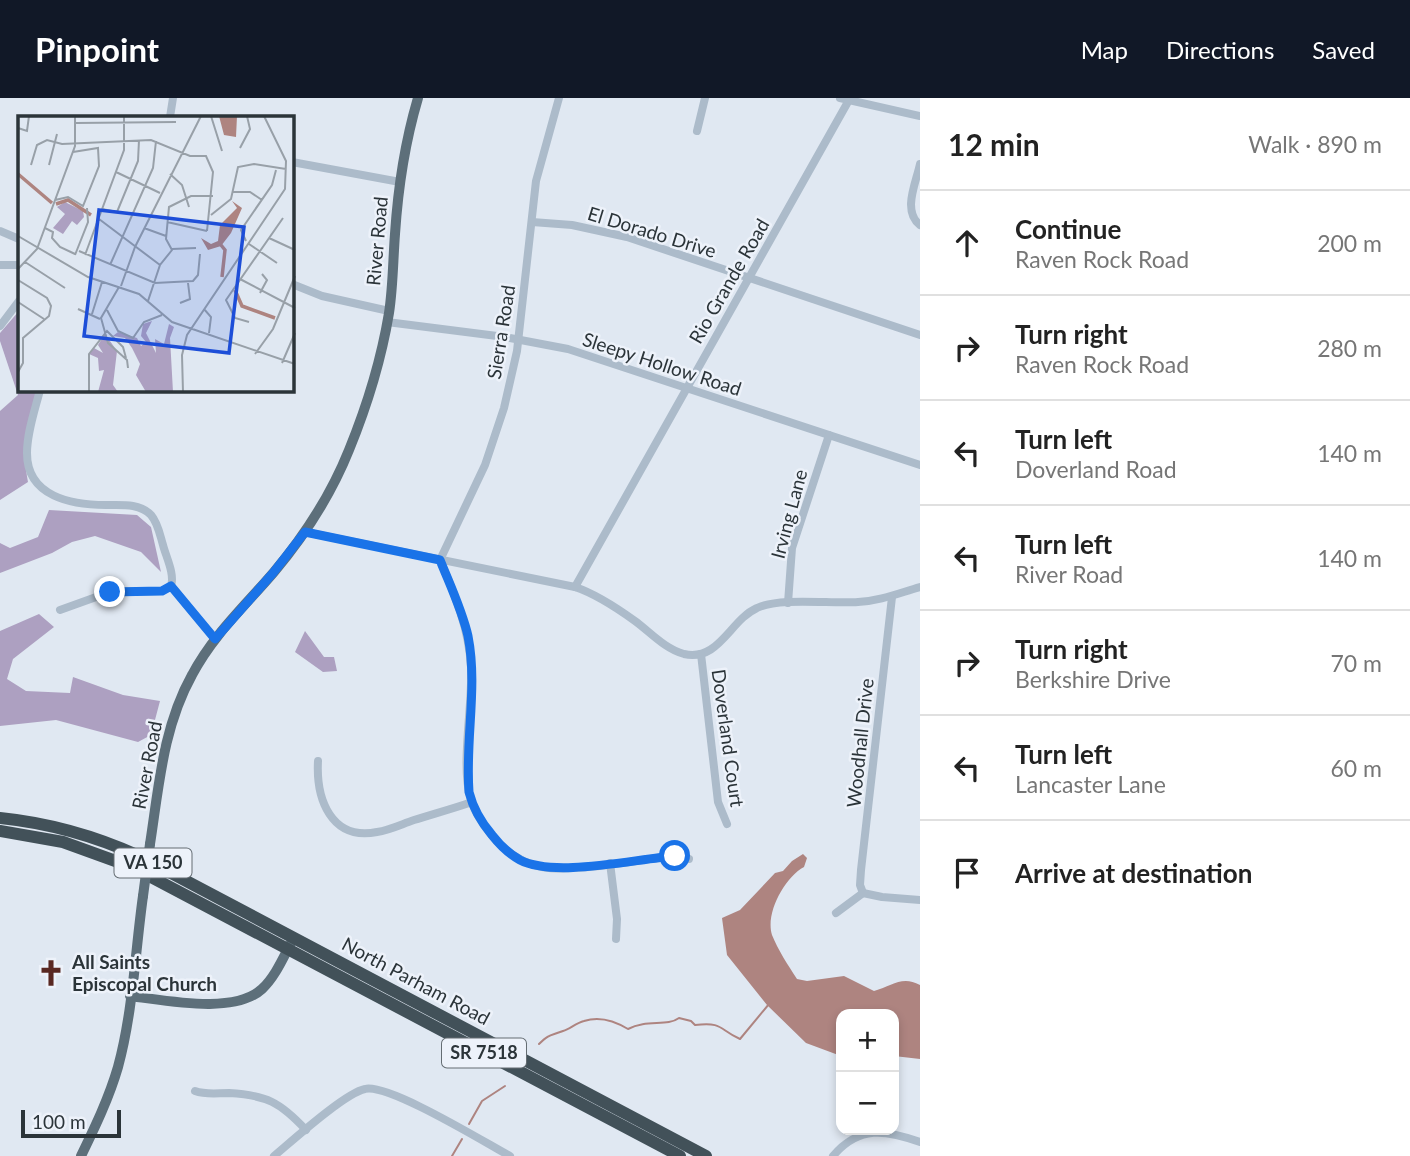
<!DOCTYPE html>
<html lang="en">
<head>
<meta charset="utf-8">
<style>
  body { margin:0; font-family:Lato,sans-serif; background:#f6f6f6; color:#222 }
  .controls { position:absolute; right:21px; bottom:21px; display:grid; overflow:hidden; border-radius:14px; box-shadow:0 4px 10px #0003 }
  .controls button { width:63px; height:63px; display:grid; place-items:center; padding:0; border:0; border-bottom:2px solid #e0e0e0; background:#fff; color:#222; font:35px sans-serif }
  .scale { position:absolute; left:21px; bottom:18px; width:100px; box-sizing:border-box; padding-left:7px; border:4px solid #2b3439; border-top:0; font-size:19px; line-height:24px; white-space:nowrap; color:#2b3439; -webkit-text-stroke:5px #edf2fa; paint-order:stroke }
  .stop { position:absolute; width:21px; height:21px; margin:-16px; border:5px solid #1a73e8; border-radius:50%; background:#fff }
  .stop.end { background:#1a73e8; border-color:#fff; box-shadow:0 2px 7px #0008 }
  .list { margin:0; padding:0; list-style:none }
  h2 { display:flex; justify-content:space-between; align-items:center; height:91px; margin:0; padding:0 28px; font-size:30px }
  h2 small { font-size:23px; font-weight:400; color:#767676 }
  .list li { display:grid; grid-template-columns:46px 1fr auto; gap:21px; align-items:center; box-sizing:border-box; height:105px; padding:0 28px; border-top:2px solid #e0e0e0 }
  .list b { display:block; font-size:26px; white-space:nowrap }
  .list p { margin:0; font-size:23px; white-space:nowrap; color:#767676 }
  .list em { font-size:23px; font-style:normal; color:#767676 }
  .icon { flex:none; width:38px; height:38px; fill:none; stroke:currentColor; stroke-width:2; stroke-linecap:round; stroke-linejoin:round }
  .map { position:relative; flex:none; width:920px; height:1058px; overflow:hidden }
  header { display:flex; align-items:center; gap:42px; box-sizing:border-box; height:98px; padding:0 35px; background:#111827; color:#fff }
  header strong { font-size:33px }
  nav { display:flex; gap:38px; margin-inline-start:auto; font-size:24px }
  main { display:flex }
  aside { flex:1; background:#fff }
  .map>svg:first-child { display:block }
  .green { fill:#ada0c1 }
  .water { fill:#ae8480 }
  .lines { fill:none; stroke-linecap:round; stroke-linejoin:round }
  .stream { stroke:#ae8480; stroke-width:2 }
  .minor { stroke:#acbbca; stroke-width:8 }
  .major { stroke:#5d6f7a; stroke-width:10 }
  .highway { stroke:#425159; stroke-width:12 }
  .major-bridge { stroke:#5d6f7a; stroke-width:10 }
  .route { stroke:#1a73e8; stroke-width:9 }
  .labels { text-anchor:middle; stroke-width:5; stroke-linejoin:round; paint-order:stroke }
  .shield { fill:#edf2fa; stroke:#656d73; stroke-width:2 }
  .shield-label { font-size:18px; font-weight:bold; fill:#2b3439 }
  .street-label { font-size:19px; fill:#2b3439; stroke:#edf2fa }
  .poi-label { font-size:19px; font-weight:bold; fill:#2b3439; stroke:#edf2fa; text-anchor:start }
  .inset-river { fill:none; stroke:#ae8480; stroke-width:3.5 }
  .inset-road { fill:none; stroke:#98a0a8; stroke-width:2 }
  .view { fill:#1d4ed8; fill-opacity:0.15; stroke:#1d4ed8; stroke-width:3.5 }
  .inset-edge { fill:none; stroke:#2b3439; stroke-width:3.5 }
</style>
</head>
<body>
<header>
<strong>Pinpoint</strong>
<nav><a>Map</a><a>Directions</a><a>Saved</a></nav>
</header>
<main>
<div class="map">
<svg width="920" height="1058" viewBox="0 0 920 1058">
  <rect width="100%" height="100%" fill="#e0e8f2"/>
  <g class="green">
    <path d="M19,213v79h19c-10,33 -16,58 -10,92l-28,18v-89l18,-16 -18,-54v-8z"/>
    <polygon points="49,412 137,417 151,429 161,474 141,454 95,438 72,444 52,455 0,475 0,445 10,450 38,439"/>
    <polygon points="39,516 54,529 13,561 7,581 26,593 70,595 73,579 123,597 160,603 151,637 138,644 56,622 0,628 0,533"/>
    <polygon points="305,533 324,559 334,559 337,573 323,574 295,554"/>
  </g>
  <path class="water" d="M803,756l4,4 -3,9c-19,10 -39,46 -32,68 6,15 16,30 25,44l10,2 37,-5 30,15c18,-5 28,-16 46,-6v74l-26,-3v-42h-53v42l-35,-13 -39,-38 -40,-50 -5,-37 18,-8 35,-37 8,-2 9,-10z"/>
  <g class="lines">
    <g class="stream">
      <path d="M539,946c10,-10 11,-8 24,-13 7,-2 13,-8 21,-10 15,-5 31,0 44,8 19,-10 39,-2 51,-11l12,3 4,4c29,-3 23,4 45,14l29,-35"/>
      <polyline points="469,1026 482,1003 505,988"/>
      <polyline points="452,1058 462,1041"/>
    </g>
    <g class="minor">
      <path d="M559,0l-23,83 -19,170 -13,57 -19,57 -45,95c15,35 29,69 31,107 2,39 -11,99 0,133 4,14 13,26 22,37 13,15 29,26 49,30 35,6 96,-8 133,-11l14,3"/>
      <polyline points="840,0 920,18"/>
      <polyline points="170,19 173,0"/>
      <polyline points="697,33 705,0"/>
      <polyline points="292,64 400,84"/>
      <path d="M920,66c-4,19 -18,47 0,61"/>
      <polyline points="532,124 572,127 627,139 920,237"/>
      <polyline points="0,133 19,141"/>
      <polyline points="0,167 19,167"/>
      <polyline points="292,186 322,198 389,213"/>
      <polyline points="387,224 505,239 568,251 920,367"/>
      <polyline points="0,228 19,203"/>
      <path d="M40,292c-5,20 -13,42 -13,63 0,44 45,52 79,52 15,0 34,-2 45,10 7,8 9,20 12,30 3,12 12,29 8,41l44,53"/>
      <path d="M305,434l270,55c21,7 42,21 60,34 15,11 30,28 49,33 35,8 46,-34 73,-46 23,-11 74,-4 101,-6 22,-1 41,-9 62,-15"/>
      <polyline points="575,489 849,2"/>
      <polyline points="788,505 792,450 829,337"/>
      <polyline points="60,512 110,494 162,493 171,488"/>
      <polyline points="701,556 718,704 727,726"/>
      <path d="M318,663c-2,38 13,80 59,71 13,-2 25,-8 37,-12 19,-6 38,-11 58,-18"/>
      <polyline points="610,765 617,821 616,841"/>
      <polyline points="863,795 860,787 861,772 892,499"/>
      <polyline points="863,795 882,799 920,802"/>
      <polyline points="836,815 863,795"/>
      <path d="M195,993c11,4 22,2 34,2 37,2 51,9 77,37"/>
      <path d="M274,1058c18,-15 71,-63 91,-67 23,-6 119,53 145,67"/>
      <path d="M833,1058c26,-31 53,-26 87,-14"/>
    </g>
    <g class="major">
      <path d="M150,746c9,-58 13,-117 42,-169 21,-40 53,-69 82,-103 31,-37 57,-77 75,-122 18,-44 32,-89 40,-137 4,-26 4,-53 6,-79 3,-46 10,-92 23,-136"/>
      <path d="M130,898c35,4 104,19 132,-7 13,-12 21,-31 29,-46"/>
      <path d="M81,1058c14,-29 28,-58 37,-89 15,-55 17,-114 25,-171"/>
    </g>
    <g class="highway">
      <path d="M0,720c49,5 95,18 139,38l567,300"/>
      <polyline points="0,733 63,744 132,769 680,1058"/>
    </g>
    <polyline class="major-bridge" points="143,798 150,746"/>
  </g>
  <g class="lines">
    <path class="route" d="M110,494l52,-1 9,-5 44,53 58,-66 32,-41 135,28c10,25 22,50 28,76 10,51 -3,104 1,156 4,16 12,30 23,43 7,9 17,19 28,25 35,18 114,-1 155,-4"/>
  </g>
  <defs>
    <symbol id="church-bare" viewBox="-9 -9 18 18"><path d="M-1.2-6h2.4v3.5h3.3v2.4h-3.3V6h-2.4V-.1h-3.3v-2.4h3.3Z" fill="#592822" stroke="#edf2fa" stroke-width="2.5" paint-order="stroke"/></symbol>
  </defs>
  <g fill-rule="evenodd">
    <use href="#church-bare" x="32" y="856" width="38" height="38"/>
  </g>
  <g class="labels">
    <g class="shield">
      <rect x="114.5" y="750.5" width="77" height="29" rx="5"/>
      <rect x="442" y="940.5" width="84" height="29" rx="5"/>
    </g>
    <g class="shield-label">
      <text x="153" y="771">VA 150</text>
      <text x="484" y="961">SR 7518</text>
    </g>
    <g class="street-label">
      <text transform="translate(652 134) rotate(17)" y="7">El Dorado Drive</text>
      <text transform="translate(377 143) rotate(-85)" y="7">River Road</text>
      <text transform="translate(729 183) rotate(-60)" y="7">Rio Grande Road</text>
      <text transform="translate(501 234) rotate(-81)" y="7">Sierra Road</text>
      <text transform="translate(662 266) rotate(18)" y="7">Sleepy Hollow Road</text>
      <text transform="translate(789 416) rotate(-75)" y="7">Irving Lane</text>
      <text transform="translate(728 640) rotate(82)" y="7">Doverland Court</text>
      <text transform="translate(860 645) rotate(-84)" y="7">Woodhall Drive</text>
      <text transform="translate(147 667) rotate(-79)" y="7">River Road</text>
      <text transform="translate(416 883) rotate(28)" y="7">North Parham Road</text>
    </g>
    <g class="poi-label">
      <text x="72" y="871">All Saints<tspan x="72" dy="22">Episcopal Church</tspan></text>
    </g>
  </g>
  <g transform="translate(18 18)">
    <rect width="276" height="276" fill="#e0e8f2"/>
    <path d="M47,86l18,9 1,6 -7,8 -5,-4 -9,13 -10,-6 12,-14 -8,-7zM134,205l-6,12 10,20 -1,-14 9,5 5,-20 5,3 -4,11 3,54h-27l-10,-17 4,-11 -8,-16 -7,-10 -12,-2 5,-4 19,6 4,8 5,-4 -5,-6 2,-12zM87,218l12,17 -4,34 5,7h-20l6,-22 -5,1 -1,-13 -9,-4 5,-6 9,5 -5,-8z" fill="#ada0c1"/>
    <path d="M201,0h18l-1,21 -12,-2zM214,85l10,7 -11,25 -10,13 -13,4 -7,-12 10,6 7,-3 2,-16 17,-17z" fill="#ae8480"/>
    <path class="inset-river" d="M0,58l34,29M38,88l12,-4 23,15M203,129l4,5 -3,27M217,174l7,16 33,12"/>
    <path class="inset-road" d="M193,0l11,35M58,7l100,-1M0,12l9,3 2,-15M222,32l10,-19 -3,-13M13,49l6,-20 10,-5 15,4 89,-4 39,16h16l7,16 -6,59M31,49l8,-31M98,56l44,21M152,58l12,11 7,22M215,76h17l12,8M37,84l13,-3 15,9 16,-40 -1,-18 -25,4M84,93l15,3 21,-51 1,-21M193,99l20,-16 7,-32 16,-3 32,5M81,103l61,46M149,106l40,9M27,112l8,4 -1,6 8,9 15,7M126,112l22,8M0,120l70,41 51,17 33,28 123,42M251,122l26,12M228,125l-5,-11 31,-45 4,-15M231,128l28,19M154,133l24,-1M61,135l76,32 38,-2 5,-6 2,-21M57,139l13,-33 -1,-14M67,139l39,-105v-34M7,146l40,26M92,149l43,-97 3,-27M0,153l19,-20 38,-103v-30M222,163l55,29M0,164l29,18 4,8 -2,10 -26,22v25l-5,9M103,170l14,-39 66,-131M101,171l-18,31 7,25 19,17 1,8M242,177l7,-13 -5,-6M130,185l12,-36 12,-15 -6,-11 3,-32 22,-11h22M0,186l26,17M162,187l10,-4 -2,-16M60,193l22,10M186,193l7,8 -2,16M89,194l11,21 15,7 11,-16 18,-7M74,198l10,-32M231,206l-14,-4 -9,-18 57,-82M237,238l18,-25 22,-53M264,247l13,-30M71,276v-38l18,-23 16,16 3,11M165,276l-1,-37 5,-20 98,-146 1,-28 -22,-45"/>
    <path class="view" d="M81,94l145,17 -15,126 -145,-17z"/>
    <rect width="276" height="276" class="inset-edge"/>
  </g>
</svg>
<div class="controls">
<button>+</button>
<button>−</button>
</div>
<div class="scale">100 m</div>
<div class="stop" style="left:675px;top:758px"></div>
<div class="stop end" style="left:110px;top:494px"></div>
</div>
<aside>
<h2>12 min<small>Walk · 890 m</small></h2>
<ul class="list">
<li><svg class="icon" aria-label="ahead" viewBox="0 0 24 24"><path d="M12 20V5M6 11l6-6 6 6"/></svg><div><b>Continue</b><p>Raven Rock Road</p></div><em>200 m</em></li>
<li><svg class="icon" aria-label="right" viewBox="0 0 24 24"><path d="M7 20v-9h11M14 6l5 5-5 5"/></svg><div><b>Turn right</b><p>Raven Rock Road</p></div><em>280 m</em></li>
<li><svg class="icon" aria-label="left" viewBox="0 0 24 24"><path d="M17 20v-9H6M10 6l-5 5 5 5"/></svg><div><b>Turn left</b><p>Doverland Road</p></div><em>140 m</em></li>
<li><svg class="icon" aria-label="left" viewBox="0 0 24 24"><path d="M17 20v-9H6M10 6l-5 5 5 5"/></svg><div><b>Turn left</b><p>River Road</p></div><em>140 m</em></li>
<li><svg class="icon" aria-label="right" viewBox="0 0 24 24"><path d="M7 20v-9h11M14 6l5 5-5 5"/></svg><div><b>Turn right</b><p>Berkshire Drive</p></div><em>70 m</em></li>
<li><svg class="icon" aria-label="left" viewBox="0 0 24 24"><path d="M17 20v-9H6M10 6l-5 5 5 5"/></svg><div><b>Turn left</b><p>Lancaster Lane</p></div><em>60 m</em></li>
<li><svg class="icon" aria-label="arrive" viewBox="0 0 24 24"><path d="M6 21V4h12l-3 4 3 4H6"/></svg><div><b>Arrive at destination</b></div></li>
</ul>
</aside>
</main>
</body>
</html>
